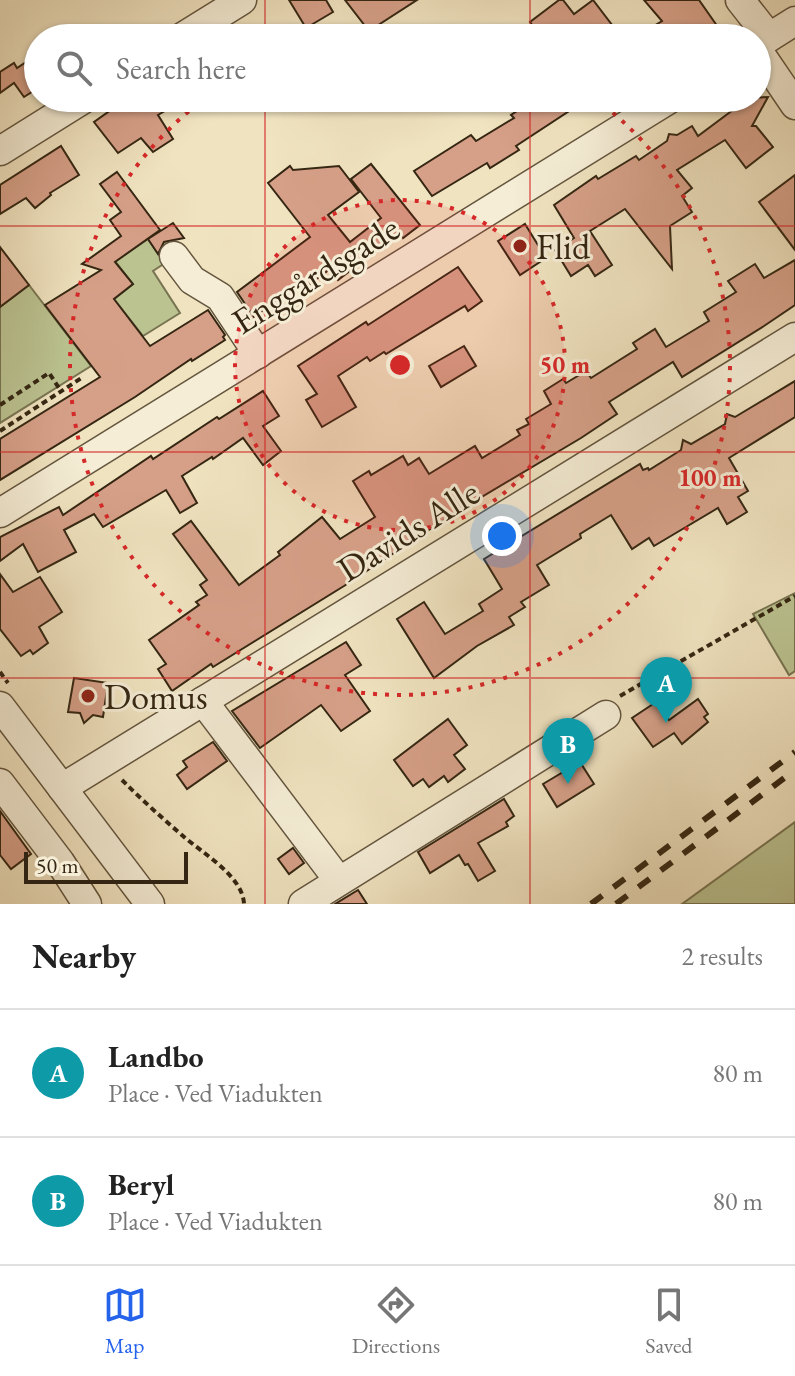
<!DOCTYPE html>
<html lang="en">
<head>
<meta charset="utf-8">
<style>
  body { margin:0; font-family:"EB Garamond",serif; background:#f2f2f2; color:#222 }
  .scale { position:absolute; left:24px; bottom:20px; width:164px; box-sizing:border-box; padding-left:8px; border:4px solid #342612; border-top:0; font-size:22px; line-height:28px; white-space:nowrap; color:#342612; -webkit-text-stroke:6px #f5edd6; paint-order:stroke }
  .you { position:absolute; left:502px; top:536px; width:28px; height:28px; margin:-20px; border:6px solid #fff; border-radius:50%; background:#1a73e8; box-shadow:0 0 0 12px #1a73e833 }
  .badge { display:grid; place-items:center; width:52px; height:52px; border-radius:50%; background:#2563eb; color:#fff; font-size:26px; font-weight:700 }
  .pin { position:absolute; translate:-50% -66px; filter:drop-shadow(0 2px 4px #0008) }
  .pin::after { content:''; position:absolute; top:42px; width:28px; height:24px; background:inherit; clip-path:polygon(0 0,100% 0,50% 100%) }
  .list { margin:0; padding:0; list-style:none }
  h2 { display:flex; justify-content:space-between; align-items:center; height:104px; margin:0; padding:0 32px; font-size:34px }
  h2 small { font-size:26px; font-weight:400; color:#767676 }
  .list li { display:grid; grid-template-columns:52px 1fr auto; gap:24px; align-items:center; box-sizing:border-box; height:128px; padding:0 32px; border-top:2px solid #e0e0e0 }
  .list b { display:block; font-size:30px; white-space:nowrap }
  .list p { margin:0; font-size:26px; white-space:nowrap; color:#767676 }
  .list em { font-size:26px; font-style:normal; color:#767676 }
  .icon { flex:none; width:44px; height:44px; fill:none; stroke:currentColor; stroke-width:2; stroke-linecap:round; stroke-linejoin:round }
  .map { position:relative; flex:none; width:795px; height:904px; overflow:hidden }
  .search { position:absolute; background:#fff; box-shadow:0 2px 6px #0004; left:24px; right:24px; top:24px; height:88px; display:flex; align-items:center; gap:20px; box-sizing:border-box; padding:0 28px; border-radius:44px; color:#767676; font-size:30px }
  .sheet { height:360px; background:#fff }
  nav { display:flex; justify-content:space-around; align-items:center; box-sizing:border-box; height:112px; border-top:2px solid #e0e0e0; background:#fff; font-size:22px; color:#767676 }
  nav a { display:grid; justify-items:center; gap:4px }
  nav .on { color:#2563eb }
  .map>svg:first-child { display:block }
  .green { fill:#bbc391; stroke:#787452; stroke-width:2 }
  .building { fill:#d6a088; stroke:#342612; stroke-width:2 }
  .lines { fill:none; stroke-linecap:round; stroke-linejoin:round }
  .minor-casing { stroke:#63553e; stroke-width:31 }
  .path { stroke:#342612; stroke-width:4; stroke-dasharray:6 4; stroke-linecap:butt }
  .minor { stroke:#f5edd6; stroke-width:28 }
  .rail { stroke:#342612; stroke-width:6; stroke-dasharray:14 14; stroke-linecap:butt }
  .grid { fill:none; stroke:#d62828; stroke-width:2; stroke-opacity:0.55 }
  .ring { fill:none; stroke:#d62828; stroke-width:4; stroke-dasharray:4 8 }
  .poi-dot { fill:#8f2418; stroke:#f5edd6; stroke-width:3 }
  .labels { text-anchor:middle; stroke-width:6; stroke-linejoin:round; paint-order:stroke }
  .poi-label { font-size:36px; fill:#342612; stroke:#f5edd6; text-anchor:start }
  .street-label { font-size:36px; fill:#342612; stroke:#f5edd6 }
  .centre { fill:#d62828; stroke:#f5edd6; stroke-width:4 }
  .ring-label { font-size:24px; text-anchor:middle; font-weight:bold; fill:#d62828; stroke:#f5edd6; stroke-width:6; stroke-linejoin:round; paint-order:stroke }
</style>
</head>
<body>
<div class="map">
<svg width="795" height="904" viewBox="0 0 795 904">
  <rect width="100%" height="100%" fill="#f0e3c0"/>
  <filter id="stains"><feTurbulence type="fractalNoise" baseFrequency=".0025" numOctaves="4"/><feColorMatrix values="0 0 0 0 .2 0 0 0 0 .09 0 0 0 0 .02 0 0 0 .5 -.17"/></filter>
  <radialGradient id="worn" r=".72"><stop offset=".6" stop-color="#630" stop-opacity="0"/><stop offset="1" stop-color="#630" stop-opacity=".3"/></radialGradient>
  <g class="green">
    <polygon points="148,239 165,263 153,271 180,313 143,336 114,299 133,284 115,261"/>
    <polygon points="29,285 91,366 0,423 0,307"/>
    <polygon points="795,593 795,671 789,675 753,614"/>
    <polygon points="795,822 795,904 682,904"/>
  </g>
  <g class="building">
    <polygon points="289,0 326,0 333,12 306,28"/>
    <polygon points="345,0 417,0 369,31"/>
    <polygon points="559,0 563,0 574,14 593,0 622,38 542,38 530,22"/>
    <polygon points="644,0 699,0 720,30 710,38 634,38 662,21"/>
    <polygon points="38,54 38,88 24,97 14,83 0,93 0,72 14,63 17,68"/>
    <polygon points="768,97 752,126 756,126 773,147 746,168 725,140 677,170 692,188 682,196 692,212 670,226 672,269 625,209 590,231 612,265 595,276 588,265 571,276 555,250 574,238 554,205 596,176 598,179 636,156 639,160 667,141 669,134 677,135 692,126 698,136 749,98"/>
    <polygon points="128,98 187,98 158,115 173,139 153,152 141,138 118,153 94,122"/>
    <polygon points="537,98 589,98 516,146 519,150 490,168 487,163 432,196 414,171 471,135 476,141 514,118 511,115"/>
    <polygon points="61,146 79,175 50,193 51,195 35,208 26,198 0,214 0,185"/>
    <polygon points="371,164 420,225 403,238 399,233 338,280 330,269 305,288 303,285 292,293 290,290 254,317 237,292 310,237 268,183 290,166 293,170 339,166 359,192 328,215 350,242 381,218 351,179"/>
    <polygon points="117,172 160,230 115,262 133,284 114,299 150,346 208,310 225,335 223,337 225,340 192,361 191,359 135,397 0,480 0,439 100,377 45,305 101,270 82,264 121,236 110,220 121,212 100,184"/>
    <polygon points="795,175 795,250 759,202"/>
    <polygon points="173,223 184,238 164,242 158,254 148,239"/>
    <polygon points="525,224 546,258 520,275 498,241"/>
    <polygon points="0,247 29,285 0,307"/>
    <polygon points="795,260 795,305 764,326 682,377 673,362 609,402 617,414 581,438 453,514 344,586 213,667 211,664 172,691 158,669 166,664 149,640 199,605 196,602 207,595 200,585 207,580 173,534 191,521 239,585 280,555 278,552 322,517 340,539 375,517 353,481 369,471 371,475 403,456 408,465 419,458 429,474 475,446 482,458 520,435 517,430 529,424 526,419 551,404 544,391 563,379 566,383 586,371 591,378 637,349 633,343 655,329 666,347 709,321 704,312 736,292 728,281 755,264 764,278"/>
    <polygon points="458,267 482,301 468,311 465,306 386,354 384,352 370,361 367,357 338,376 356,407 322,427 306,400 317,394 298,366 366,322 368,325"/>
    <polygon points="464,346 476,366 441,387 429,366"/>
    <polygon points="795,381 795,417 729,458 748,491 738,497 747,512 727,524 718,508 654,546 649,538 632,549 611,515 580,534 581,538 537,565 549,585 521,602 525,607 509,617 514,625 477,646 434,678 397,619 424,602 445,634 483,611 479,604 502,589 484,559 640,464 643,470 648,468 649,470 681,450 683,440 691,444 725,424 727,414 735,417"/>
    <polygon points="263,391 279,416 263,426 281,451 263,465 243,438 213,459 212,457 182,476 197,503 180,513 166,490 103,527 94,514 64,530 76,552 38,572 23,544 0,561 0,537 59,507 63,515 151,456 153,459 217,417 219,419"/>
    <polygon points="0,574 13,592 40,577 62,612 39,627 48,643 33,654 30,650 21,656 0,629"/>
    <polygon points="346,642 361,665 345,675 370,711 341,731 321,705 260,748 232,711"/>
    <polygon points="74,678 108,683 103,717 93,715 84,723 80,713 68,712"/>
    <polygon points="698,699 708,714 704,717 708,722 682,744 674,733 653,747 632,718 656,702 669,720"/>
    <polygon points="448,719 467,745 454,755 465,769 448,782 444,776 429,787 423,779 413,786 394,760"/>
    <polygon points="213,742 227,761 187,789 177,775 187,767 183,761"/>
    <polygon points="580,762 594,784 557,807 543,784"/>
    <polygon points="504,799 514,816 506,822 508,826 478,843 495,871 478,881 468,864 465,865 459,855 430,873 418,852"/>
    <polygon points="0,811 31,854 11,869 0,855"/>
    <polygon points="293,848 304,863 289,874 278,859"/>
    <polygon points="358,890 367,904 335,904"/>
  </g>
  <g class="lines">
    <defs>
      <g id="minor">
        <polyline points="740,0 769,37"/>
        <polyline points="181,38 242,0"/>
        <polyline points="757,45 795,21"/>
        <polyline points="757,49 795,105"/>
        <polyline points="0,151 85,98"/>
        <polyline points="174,256 192,280 220,297 258,354"/>
        <polyline points="0,513 671,98"/>
        <polyline points="203,701 339,881"/>
        <polyline points="0,706 150,904"/>
        <polyline points="0,783 60,862 87,904"/>
        <polyline points="62,788 795,337"/>
        <polyline points="303,904 606,715"/>
      </g>
    </defs>
    <use href="#minor" class="minor-casing"/>
    <g class="path">
      <polyline points="0,405 49,373 61,391"/>
      <polyline points="0,431 83,377"/>
      <polyline points="0,672 8,683"/>
      <polyline points="620,696 795,596"/>
      <path d="M122,780c19,19 40,38 61,56 19,17 60,40 61,68"/>
    </g>
    <use href="#minor" class="minor"/>
    <g class="rail">
      <polyline points="591,904 795,752"/>
      <polyline points="616,904 795,770"/>
    </g>
  </g>
  <path class="grid" d="M265,0v38M530,0v38M265,98v806M530,98v806M0,226h795M0,452h795M0,678h795"/>
  <circle cx="400" cy="365" r="165" fill="#d62828" fill-opacity=".12"/>
  <g class="ring">
    <circle cx="400" cy="365" r="165"/>
    <path d="M357 38A330 330 0 0 1 443 38M594 98A330 330 0 1 1 206 98"/>
  </g>
  <g class="poi-dot">
    <circle cx="520" cy="246" r="8"/>
    <circle cx="88" cy="696" r="8"/>
  </g>
  <g class="labels">
    <g class="poi-label">
      <text x="536" y="259">Flid</text>
      <text x="104" y="709">Domus</text>
    </g>
    <g class="street-label">
      <text transform="translate(315 274) rotate(-32)" y="13">Enggårdsgade</text>
      <text transform="translate(408 530) rotate(-32)" y="13">Davids Alle</text>
    </g>
  </g>
  <circle cx="400" cy="365" r="12" class="centre"/>
  <g class="ring-label">
    <text x="565" y="373">50 m</text>
    <text x="710" y="486">100 m</text>
  </g>
  <rect width="100%" height="100%" filter="url(#stains)"/>
  <rect width="100%" height="100%" fill="url(#worn)"/>
</svg>
<div class="scale">50 m</div>
<div class="you"></div>
<div class="pin badge" style="left:666px;top:723px;background:#0f9aa8">A</div>
<div class="pin badge" style="left:568px;top:784px;background:#0f9aa8">B</div>
<div class="search"><svg class="icon" aria-label="search" viewBox="0 0 24 24"><circle cx="10" cy="10" r="6"/><path d="M15 15l6 6"/></svg>Search here</div>
</div>
<section class="sheet">
<h2>Nearby<small>2 results</small></h2>
<ul class="list">
<li><span class="badge" style="background:#0f9aa8">A</span><div><b>Landbo</b><p>Place · Ved Viadukten</p></div><em>80 m</em></li>
<li><span class="badge" style="background:#0f9aa8">B</span><div><b>Beryl</b><p>Place · Ved Viadukten</p></div><em>80 m</em></li>
</ul>
</section>
<nav>
<a class="on"><svg class="icon" aria-label="map" viewBox="0 0 24 24"><path d="M3 6l6-2 6 2 6-2v14l-6 2-6-2-6 2zM9 4v14M15 6v14"/></svg>Map</a>
<a><svg class="icon" aria-label="directions" viewBox="0 0 24 24"><path d="M12 3l9 9-9 9-9-9zM9 14v-3h6M13 9l2 2-2 2"/></svg>Directions</a>
<a><svg class="icon" aria-label="saved" viewBox="0 0 24 24"><path d="M7 4h10v16l-5-4-5 4z"/></svg>Saved</a>
</nav>
</body>
</html>
